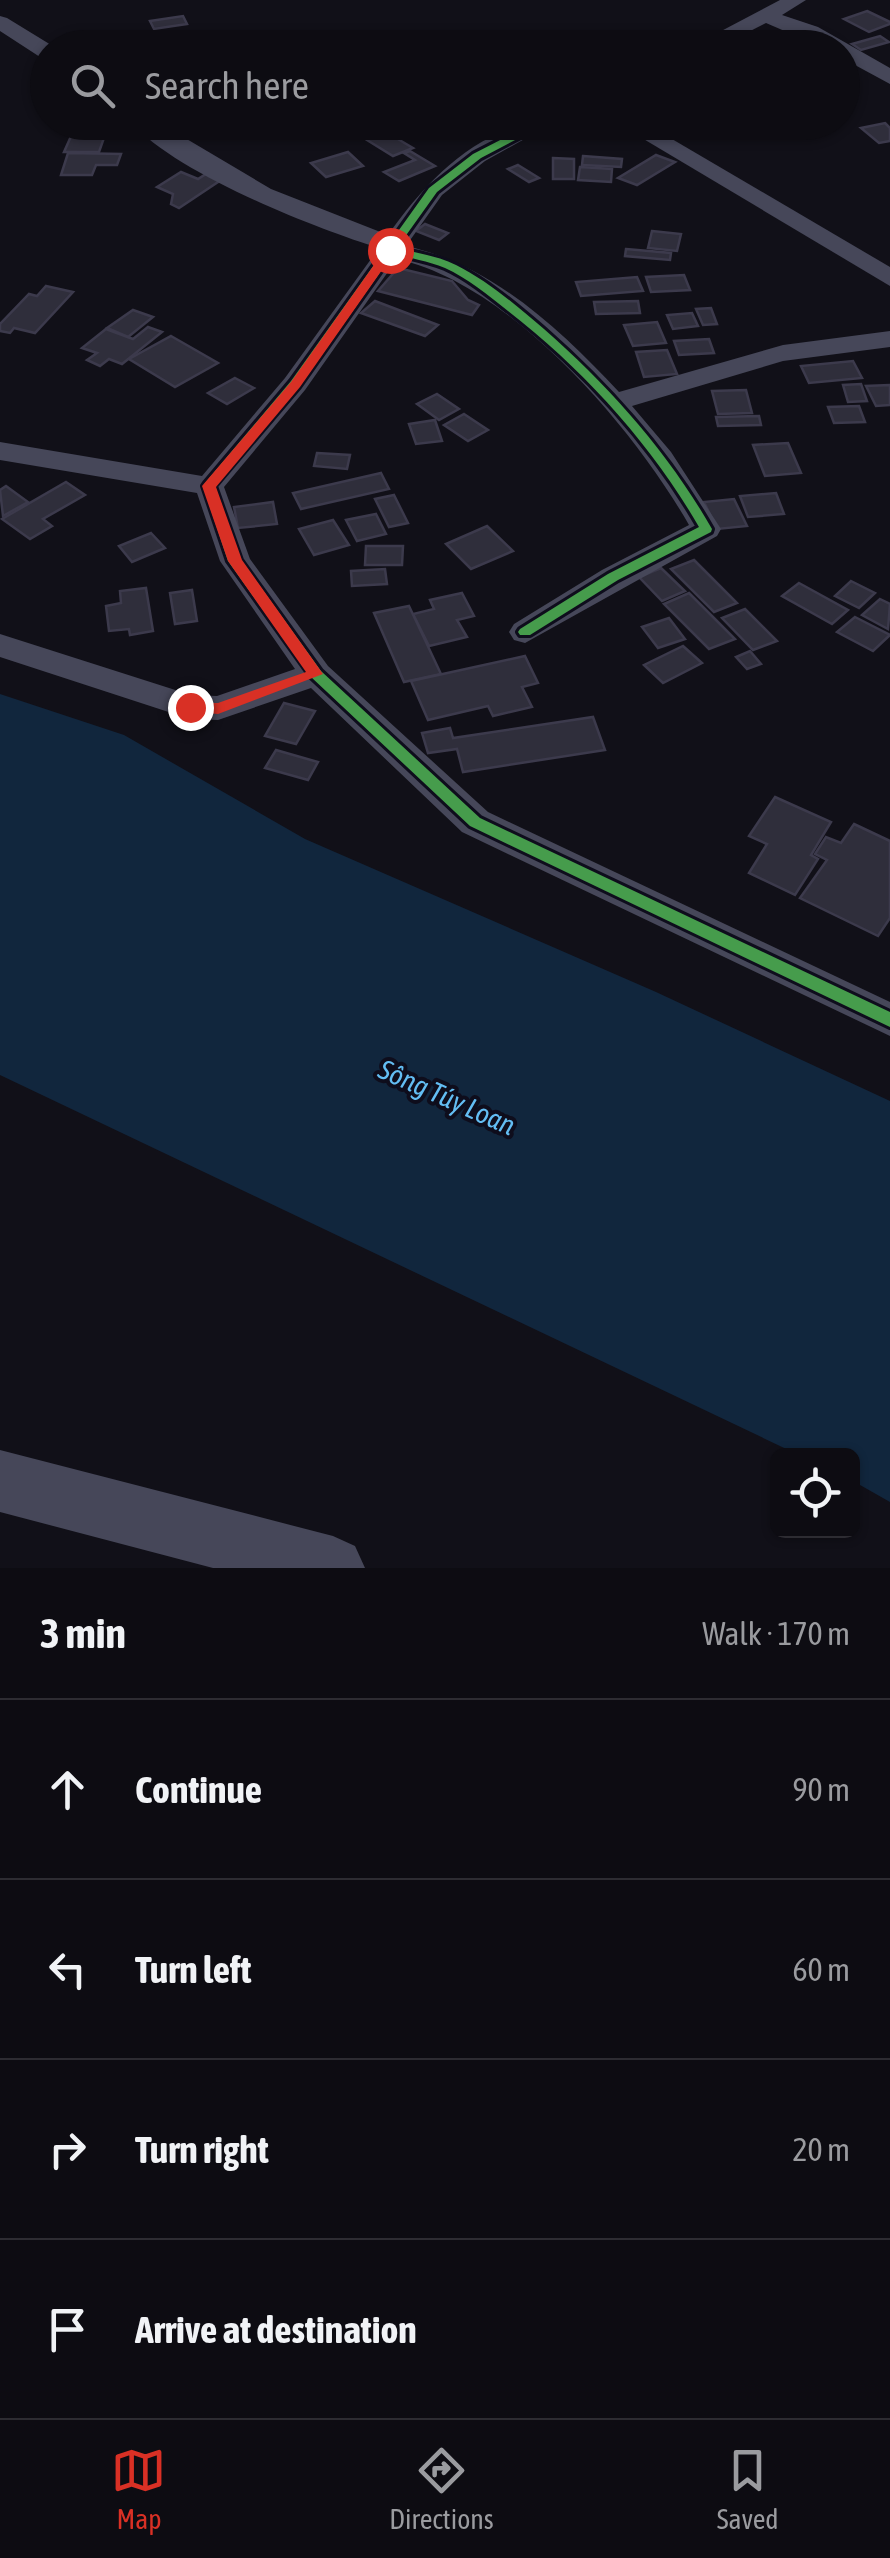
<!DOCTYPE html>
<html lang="en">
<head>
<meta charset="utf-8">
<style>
  body { margin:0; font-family:"Asap Condensed",sans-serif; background:#1b1a20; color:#f1f3f6 }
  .controls { position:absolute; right:30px; bottom:30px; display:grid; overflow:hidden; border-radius:15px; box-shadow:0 2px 8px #0004 }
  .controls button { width:90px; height:90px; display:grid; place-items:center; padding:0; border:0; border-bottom:2px solid #2d2c32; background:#0d0c12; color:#f1f3f6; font:50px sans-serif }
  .stop { position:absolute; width:30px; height:30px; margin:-22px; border:8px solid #d93025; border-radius:50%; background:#fff }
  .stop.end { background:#d93025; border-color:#fff; box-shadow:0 2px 10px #0008 }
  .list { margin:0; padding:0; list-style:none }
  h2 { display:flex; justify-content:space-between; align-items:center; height:130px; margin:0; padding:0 40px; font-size:42px }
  h2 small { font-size:32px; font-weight:400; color:#9a9b9f }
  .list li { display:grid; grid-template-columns:65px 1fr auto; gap:30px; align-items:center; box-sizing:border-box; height:180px; padding:0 40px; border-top:2px solid #2d2c32 }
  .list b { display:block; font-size:38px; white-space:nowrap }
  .list em { font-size:32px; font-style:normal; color:#9a9b9f }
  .icon { flex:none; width:55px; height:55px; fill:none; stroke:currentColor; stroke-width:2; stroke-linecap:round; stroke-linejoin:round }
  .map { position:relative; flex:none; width:890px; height:1568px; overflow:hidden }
  .search { position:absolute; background:#0d0c12; box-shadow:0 2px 8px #0004; left:30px; right:30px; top:30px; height:110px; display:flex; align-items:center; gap:25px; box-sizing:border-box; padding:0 35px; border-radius:55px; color:#9a9b9f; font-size:38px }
  .sheet { height:850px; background:#0d0c12 }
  nav { display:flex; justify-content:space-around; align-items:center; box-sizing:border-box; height:140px; border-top:2px solid #2d2c32; background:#0d0c12; font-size:28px; color:#9a9b9f }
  nav a { display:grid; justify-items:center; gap:5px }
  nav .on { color:#d93025 }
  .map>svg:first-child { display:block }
  .water { fill:#11263d }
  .building { fill:#2f2e3b; stroke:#3c3a4c; stroke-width:2.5 }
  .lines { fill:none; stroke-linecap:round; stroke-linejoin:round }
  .minor { fill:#464759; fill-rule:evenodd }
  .tertiary { fill:#464759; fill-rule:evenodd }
  .cycleway-casing { stroke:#0e0d1c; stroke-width:6 }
  .cycleway { fill:#469c4c; fill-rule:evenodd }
  .route { fill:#d93025 }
  .labels { text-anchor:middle; stroke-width:8; stroke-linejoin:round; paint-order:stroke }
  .water-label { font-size:28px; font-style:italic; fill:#63bdf3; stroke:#0e0d1c }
</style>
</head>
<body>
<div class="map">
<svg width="890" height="1568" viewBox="0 0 890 1568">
  <rect width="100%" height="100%" fill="#111018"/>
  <polygon class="water" points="0,694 124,735 305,839 656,992 890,1101 890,1502 853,1481 852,1456 799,1455 0,1075"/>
  <g class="building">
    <polygon points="867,11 890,22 890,24 869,32 844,19"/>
    <polygon points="183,16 187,24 154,29 150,21"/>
    <polygon points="880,36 889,42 861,50 852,44"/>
    <polygon points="885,123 890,128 890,141 879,143 861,128"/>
    <polygon points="386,132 413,148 393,156 367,140"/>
    <polygon points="72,134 105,135 99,152 64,152"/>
    <polygon points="410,151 435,166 399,181 384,172 415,160 404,153"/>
    <polygon points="348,152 363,166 326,177 311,163"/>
    <polygon points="68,153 121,154 117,165 96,165 92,175 61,175"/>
    <polygon points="656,155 675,162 637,185 618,178"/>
    <polygon points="583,156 622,159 621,167 582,165"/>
    <polygon points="553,158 574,159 574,179 553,179"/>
    <polygon points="518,165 539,178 529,182 508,169"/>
    <polygon points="580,167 612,169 611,182 578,180"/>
    <polygon points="181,172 198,179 206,174 221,180 179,208 171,204 173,194 157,187"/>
    <polygon points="425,224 448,233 439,240 416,231"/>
    <polygon points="652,231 681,234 677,251 648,248"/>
    <polygon points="626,249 671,253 670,260 625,256"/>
    <polygon points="398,268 452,281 468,300 479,305 472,315 378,291"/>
    <polygon points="684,275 690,290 651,292 646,277"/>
    <polygon points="637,277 643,291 581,296 576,282"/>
    <polygon points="46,286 73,292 35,333 14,328 10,333 0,331 0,324 29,294 37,296"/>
    <polygon points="375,301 438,325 425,336 361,313"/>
    <polygon points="638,301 640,313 596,314 594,302"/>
    <polygon points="711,308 717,324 703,325 696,309"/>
    <polygon points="133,310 153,317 128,337 107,328"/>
    <polygon points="692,313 698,326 673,329 667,315"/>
    <polygon points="657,322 666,343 633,346 624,325"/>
    <polygon points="148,327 162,332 122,364 109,359 100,366 87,360 97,353 82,348 106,329 133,339"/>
    <polygon points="171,336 218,363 175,387 129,359"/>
    <polygon points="709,339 714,353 679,355 674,341"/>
    <polygon points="667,350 677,374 644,377 636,352"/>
    <polygon points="853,361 862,378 809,383 801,366"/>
    <polygon points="235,378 254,388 227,404 208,393"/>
    <polygon points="861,384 867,401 848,402 843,385"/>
    <polygon points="890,385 890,405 876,406 866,386"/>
    <polygon points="746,390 752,413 718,414 712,391"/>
    <polygon points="437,394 459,409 439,420 417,404"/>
    <polygon points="859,406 865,422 834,423 828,407"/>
    <polygon points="464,414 488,430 468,441 444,425"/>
    <polygon points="759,416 761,425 718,426 716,417"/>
    <polygon points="435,420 442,441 416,444 409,424"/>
    <polygon points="788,443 801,473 765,476 753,445"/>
    <polygon points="317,453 350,455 347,469 314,466"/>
    <polygon points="381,473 389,489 301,509 293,493"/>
    <polygon points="66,482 85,495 43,519 52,526 30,539 2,519"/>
    <polygon points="6,486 28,502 3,516 0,490"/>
    <polygon points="776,493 784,514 748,517 740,496"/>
    <polygon points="394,495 408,523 389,527 375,499"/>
    <polygon points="734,499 747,526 717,529 704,502"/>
    <polygon points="273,502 277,524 238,528 234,507"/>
    <polygon points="376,514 386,534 357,541 346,520"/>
    <polygon points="333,520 349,545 314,555 299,529"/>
    <polygon points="487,526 513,551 471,569 446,544"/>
    <polygon points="151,533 165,548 132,562 119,546"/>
    <polygon points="366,546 403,546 402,565 365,565"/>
    <polygon points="694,560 737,603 714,612 671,569"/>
    <polygon points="661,568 685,591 662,601 639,577"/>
    <polygon points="385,569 387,584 352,586 351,571"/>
    <polygon points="851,581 875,593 859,608 835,596"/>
    <polygon points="799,583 848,610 832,624 782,596"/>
    <polygon points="146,588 153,631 130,635 129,629 109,631 106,606 121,603 120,591"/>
    <polygon points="192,590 197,621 175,624 170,593"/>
    <polygon points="462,593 474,616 457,620 467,637 429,646 413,614 434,609 430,600"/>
    <polygon points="689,593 735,639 709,649 664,604"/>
    <polygon points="880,599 890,604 888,629 862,615"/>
    <polygon points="409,606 441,674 404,682 374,613"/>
    <polygon points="745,609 777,641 753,650 722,618"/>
    <polygon points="855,617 890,635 873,651 837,632"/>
    <polygon points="669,618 685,639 658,648 642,627"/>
    <polygon points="683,646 702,663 663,683 644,665"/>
    <polygon points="750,651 761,664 747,669 736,657"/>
    <polygon points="525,656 538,683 522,687 532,707 493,716 488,706 428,720 411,681"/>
    <polygon points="284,703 315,711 296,744 265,736"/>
    <polygon points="593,717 605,750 463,772 457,749 428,753 422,733 450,728 453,738"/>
    <polygon points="276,750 318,762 308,780 265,768"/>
    <polygon points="775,797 831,822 811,855 818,859 795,895 749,873 767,844 749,836"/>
    <polygon points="854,824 890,841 890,918 878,936 800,898 827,860 815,854 826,837 841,843"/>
  </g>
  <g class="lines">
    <g class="minor">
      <polygon points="780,0 806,0 782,15 818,27 890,68 890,84 842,58 842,48 824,48 766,23 717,48 689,48"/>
      <polygon points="0,16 7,18 56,48 48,48 48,58 40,57 0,31"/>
      <path d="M131,122h27l113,67 117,46c40,-56 93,-113 167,-113l-70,39 -43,34 -36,51c86,19 154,83 213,146l164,-47 107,-14v16l-107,14 -151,45 39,46 50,77 -4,7 -192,107 -11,-3 -5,-8 5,-8 88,-54 87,-45c-56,-98 -178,-241 -292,-266l-92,131 -81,97 26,72 78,107 160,146 402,190v34l-428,-204 -151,-144 -93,32 -28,-1 -190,-62v-23l191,61 26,1 78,-27 -75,-108 -23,-68 -197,-33v-18l202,34 83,-98 94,-130c-65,-20 -204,-75 -248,-126z"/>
      <polygon points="615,122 643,122 890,267 890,286"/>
    </g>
    <polygon class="tertiary" points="0,1450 333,1536 355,1546 365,1568 213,1568 0,1512"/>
    <defs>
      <path id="cycleway" d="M535,122h14l-68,36 -44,34 -40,56c20,5 41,8 59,17 32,16 61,41 88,64 66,58 124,123 168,200l-1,3 -93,48 -88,55h-10l-2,-3 2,-3 88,-55 91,-47c-48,-83 -115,-157 -191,-216 -20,-16 -41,-33 -63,-43 -17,-7 -35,-10 -52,-14l-94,133 -84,99 26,74 80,111 159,147 410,194v15l-420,-201 -159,-149 -83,-116 -25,-75 2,-3 86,-102 138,-193 44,-34z"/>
    </defs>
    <use href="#cycleway" class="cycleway-casing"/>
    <use href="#cycleway" class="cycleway"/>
  </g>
  <polygon class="route" points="386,248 396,250 300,387 216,487 242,560 323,674 218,714 184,711 184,703 218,703 306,672 228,561 202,486 291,382"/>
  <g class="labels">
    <g class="water-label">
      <text transform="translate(447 1097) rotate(24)" y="10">Sông Túy Loan</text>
    </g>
  </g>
</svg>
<div class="controls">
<button><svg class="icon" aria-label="locate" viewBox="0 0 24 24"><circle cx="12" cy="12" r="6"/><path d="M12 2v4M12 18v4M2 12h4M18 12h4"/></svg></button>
</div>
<div class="stop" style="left:390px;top:250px"></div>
<div class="stop end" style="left:190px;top:707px"></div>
<div class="search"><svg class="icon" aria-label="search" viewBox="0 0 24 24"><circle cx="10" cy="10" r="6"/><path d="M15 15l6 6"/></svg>Search here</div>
</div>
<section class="sheet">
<h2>3 min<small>Walk · 170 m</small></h2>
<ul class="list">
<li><svg class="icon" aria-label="ahead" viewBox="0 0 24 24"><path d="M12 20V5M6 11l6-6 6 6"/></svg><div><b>Continue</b></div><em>90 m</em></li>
<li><svg class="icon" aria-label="left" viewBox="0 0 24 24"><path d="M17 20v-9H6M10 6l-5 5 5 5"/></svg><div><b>Turn left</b></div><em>60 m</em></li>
<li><svg class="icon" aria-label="right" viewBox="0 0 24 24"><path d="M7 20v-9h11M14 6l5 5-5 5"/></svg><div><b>Turn right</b></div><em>20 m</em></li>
<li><svg class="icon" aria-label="arrive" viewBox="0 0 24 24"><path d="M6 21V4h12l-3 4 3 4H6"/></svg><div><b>Arrive at destination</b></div></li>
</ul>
</section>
<nav>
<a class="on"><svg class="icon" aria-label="map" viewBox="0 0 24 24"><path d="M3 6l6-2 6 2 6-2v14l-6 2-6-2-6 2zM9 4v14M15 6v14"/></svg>Map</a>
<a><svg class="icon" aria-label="directions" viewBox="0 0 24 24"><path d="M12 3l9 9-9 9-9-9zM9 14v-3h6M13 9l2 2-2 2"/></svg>Directions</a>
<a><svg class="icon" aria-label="saved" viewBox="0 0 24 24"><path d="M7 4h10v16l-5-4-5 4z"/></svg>Saved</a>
</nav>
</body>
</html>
